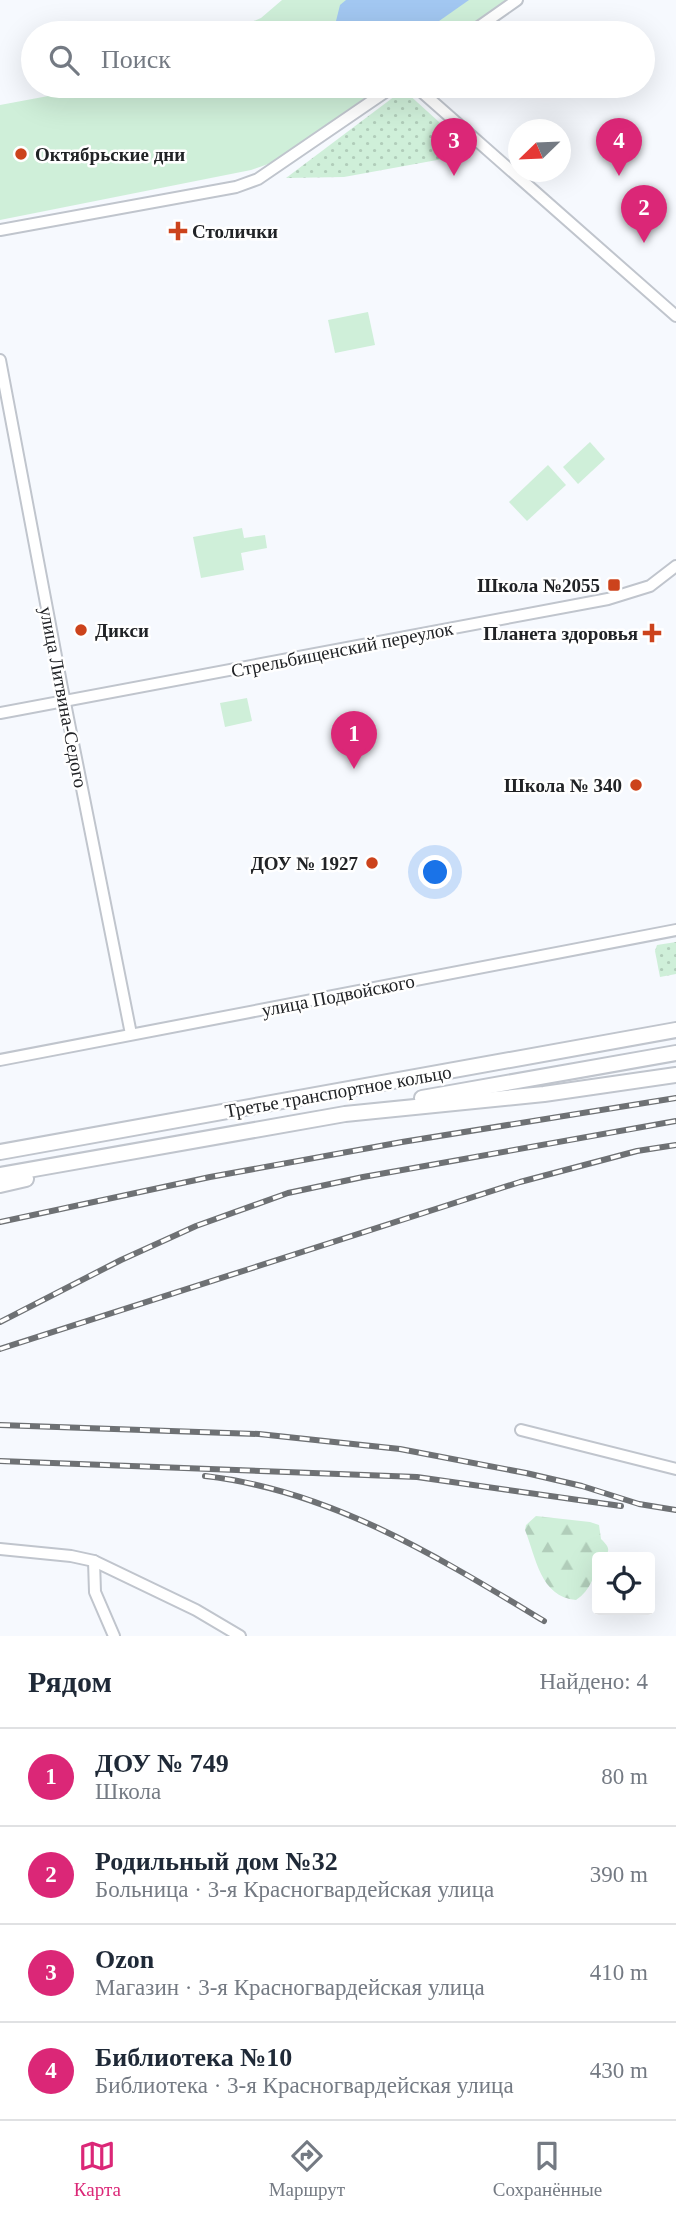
<!DOCTYPE html>
<html lang="ru">
<head>
<meta charset="utf-8">
<style>
  body { margin:0; font-family:Georgia,serif; background:#f6f6f7; color:#1f2937 }
  .controls { position:absolute; right:21px; bottom:21px; display:grid; overflow:hidden; border-radius:7px; box-shadow:0 7px 28px #0002 }
  .controls button { width:63px; height:63px; display:grid; place-items:center; padding:0; border:0; border-bottom:2px solid #e0e1e3; background:#fff; color:#1f2937; font:35px sans-serif }
  .compass { position:absolute; left:508px; top:119px; width:63px; height:63px; border-radius:50%; background:#fff; box-shadow:0 7px 28px #0002; rotate:247deg }
  .you { position:absolute; left:436px; top:873px; width:24px; height:24px; margin:-18px; border:5px solid #fff; border-radius:50%; background:#1a73e8; box-shadow:0 0 0 10px #1a73e833 }
  .badge { display:grid; place-items:center; width:46px; height:46px; border-radius:50%; background:#db2777; color:#fff; font-size:23px; font-weight:700 }
  .pin { position:absolute; translate:-50% -58px; filter:drop-shadow(0 2px 4px #0008) }
  .pin::after { content:''; position:absolute; top:37px; width:24px; height:21px; background:inherit; clip-path:polygon(0 0,100% 0,50% 100%) }
  .list { margin:0; padding:0; list-style:none }
  h2 { display:flex; justify-content:space-between; align-items:center; height:91px; margin:0; padding:0 28px; font-size:30px }
  h2 small { font-size:23px; font-weight:400; color:#747a83 }
  .list li { display:grid; grid-template-columns:46px 1fr auto; gap:21px; align-items:center; box-sizing:border-box; height:98px; padding:0 28px; border-top:2px solid #e0e1e3 }
  .list b { display:block; font-size:26px; white-space:nowrap }
  .list p { margin:0; font-size:23px; white-space:nowrap; color:#747a83 }
  .list em { font-size:23px; font-style:normal; color:#747a83 }
  .icon { flex:none; width:38px; height:38px; fill:none; stroke:currentColor; stroke-width:2; stroke-linecap:round; stroke-linejoin:round }
  .map { position:relative; flex:none; width:676px; height:1636px; overflow:hidden }
  .search { position:absolute; background:#fff; box-shadow:0 7px 28px #0002; left:21px; right:21px; top:21px; height:77px; display:flex; align-items:center; gap:18px; box-sizing:border-box; padding:0 24px; border-radius:38px; color:#747a83; font-size:26px }
  .sheet { height:483px; background:#fff }
  nav { display:flex; justify-content:space-around; align-items:center; box-sizing:border-box; height:98px; border-top:2px solid #e0e1e3; background:#fff; font-size:19px; color:#747a83 }
  nav a { display:grid; justify-items:center; gap:4px }
  nav .on { color:#db2777 }
  .map>svg:first-child { display:block }
  .grass { fill:url(#grass-dots) }
  .forest { fill:url(#forest-firs) }
  .green { fill:#cfefd9 }
  .water { fill:#a2c7f1 }
  .lines { fill:none; stroke-linecap:round; stroke-linejoin:round }
  .minor-casing { stroke:#c0c5cd; stroke-width:14 }
  .major-casing { stroke:#c0c5cd; stroke-width:18 }
  .minor { stroke:#fff; stroke-width:10 }
  .major { stroke:#fff; stroke-width:14 }
  .rail-casing { stroke:#6e7174; stroke-width:6 }
  .rail { stroke:#fff; stroke-width:3.5; stroke-dasharray:10; stroke-linecap:butt }
  .poi-dot { fill:#cc431c; stroke:#fff; stroke-width:2.5 }
  .labels { text-anchor:middle; stroke-width:5; stroke-linejoin:round; paint-order:stroke }
  .poi-label { font-size:19px; font-weight:bold; fill:#212326; stroke:#fff; text-anchor:end }
  .street-label { font-size:19px; fill:#212326; stroke:#fff }
</style>
</head>
<body>
<div class="map">
<svg width="676" height="1636" viewBox="0 0 676 1636">
  <defs>
    <pattern id="grass-dots" width="8" height="8" patternUnits="userSpaceOnUse" patternTransform="scale(1.75)"><rect width="8" height="8" fill="#cfefd9"/><path d="M2 2h.1M6 6h.1" fill="none" stroke="#b1cdba" stroke-width="1.8" stroke-linecap="round"/></pattern>
    <pattern id="forest-firs" width="22" height="20" patternUnits="userSpaceOnUse" patternTransform="scale(1.75)"><rect width="22" height="20" fill="#cfefd9"/><path d="M5 1l3.5 6h-7zM16 11l3.5 6h-7z" fill="#b1cdba"/></pattern>
  </defs>
  <rect width="100%" height="100%" fill="#f6f9fe"/>
  <g class="grass">
    <polygon points="406,92 471,151 470,154 344,177 286,178 399,93"/>
    <polygon points="676,942 676,974 660,977 655,951 657,945"/>
  </g>
  <path class="forest" d="M536,1516l54,6 9,3 2,14c7,7 10,10 4,18h-8c0,16 -7,34 -21,43 -36,-3 -40,-43 -51,-70l1,-5z"/>
  <g class="green">
    <polygon points="282,0 507,0 459,33 225,33 261,18"/>
    <polygon points="102,86 382,86 271,163 251,170 0,220 0,105"/>
    <polygon points="368,312 375,345 335,353 328,320"/>
    <polygon points="590,442 605,459 578,484 563,467"/>
    <polygon points="548,465 566,485 527,521 509,502"/>
    <polygon points="242,528 244,538 265,535 267,548 241,553 244,570 201,578 193,537"/>
    <polygon points="247,698 252,721 225,727 220,703"/>
  </g>
  <polygon class="water" points="346,0 469,0 422,33 333,33 340,5"/>
  <g class="lines">
    <defs>
      <g id="minor">
        <polyline points="470,33 517,0"/>
        <polyline points="415,86 676,316"/>
        <polyline points="0,230 236,187 258,179 394,86"/>
        <polyline points="0,360 62,688 131,1034"/>
        <polyline points="0,713 608,599 650,586 676,566"/>
        <polyline points="0,1060 676,930"/>
        <polyline points="521,1430 676,1469"/>
        <polyline points="0,1549 71,1556 94,1561 196,1610 240,1636"/>
        <polyline points="94,1561 95,1592 114,1636"/>
      </g>
      <g id="major">
        <polyline points="422,1098 676,1053"/>
        <polyline points="0,1152 676,1030"/>
        <polyline points="0,1175 345,1114 544,1094 676,1075"/>
        <polyline points="0,1185 26,1179"/>
      </g>
    </defs>
    <use href="#minor" class="minor-casing"/>
    <use href="#major" class="major-casing"/>
    <use href="#minor" class="minor"/>
    <use href="#major" class="major"/>
    <defs>
      <g id="rail">
        <polyline points="0,1222 210,1177 402,1142 676,1098"/>
        <polyline points="0,1322 121,1260 196,1226 288,1193 363,1177 676,1121"/>
        <polyline points="0,1349 520,1182 637,1151 676,1145"/>
        <polyline points="0,1425 259,1434 400,1449 526,1473 582,1486 639,1504 676,1510"/>
        <polyline points="0,1461 417,1477 621,1506"/>
        <path d="M205,1476c125,14 233,81 339,145"/>
      </g>
    </defs>
    <use href="#rail" class="rail-casing"/>
    <use href="#rail" class="rail"/>
  </g>
  <g class="poi-dot">
    <circle cx="21" cy="154" r="7"/>
    <path d="M174.5 220.5h7v7h7v7h-7v7h-7v-7h-7v-7h7z"/>
    <rect x="607" y="578" width="14" height="14" rx="3.5"/>
    <circle cx="81" cy="630" r="7"/>
    <path d="M648.5 622.5h7v7h7v7h-7v7h-7v-7h-7v-7h7z"/>
    <circle cx="636" cy="785" r="7"/>
    <circle cx="372" cy="863" r="7"/>
  </g>
  <g class="labels">
    <g class="poi-label">
      <text x="35" y="161" text-anchor="start">Октябрьские дни</text>
      <text x="192" y="238" text-anchor="start">Столички</text>
      <text x="600" y="592">Школа №2055</text>
      <text x="95" y="637" text-anchor="start">Дикси</text>
      <text x="638" y="640">Планета здоровья</text>
      <text x="622" y="792">Школа № 340</text>
      <text x="358" y="870">ДОУ № 1927</text>
    </g>
    <g class="street-label">
      <text transform="translate(342 649) rotate(-11)" y="7">Стрельбищенский переулок</text>
      <text transform="translate(64 697) rotate(79)" y="7">улица Литвина-Седого</text>
      <text transform="translate(338 995) rotate(-11)" y="7">улица Подвойского</text>
      <text transform="translate(338 1091) rotate(-10)" y="7">Третье транспортное кольцо</text>
    </g>
  </g>
</svg>
<div class="controls">
<button><svg class="icon" aria-label="locate" viewBox="0 0 24 24"><circle cx="12" cy="12" r="6"/><path d="M12 2v4M12 18v4M2 12h4M18 12h4"/></svg></button>
</div>
<svg class="compass" viewBox="-18 -18 36 36"><path d="M0-13l5 13h-10z" fill="#e53935"/><path d="M0 13l5-13h-10z" fill="#747a83"/></svg>
<div class="you"></div>
<div class="pin badge" style="left:354px;top:769px">1</div>
<div class="pin badge" style="left:644px;top:243px">2</div>
<div class="pin badge" style="left:454px;top:176px">3</div>
<div class="pin badge" style="left:619px;top:176px">4</div>
<div class="search"><svg class="icon" aria-label="search" viewBox="0 0 24 24"><circle cx="10" cy="10" r="6"/><path d="M15 15l6 6"/></svg>Поиск</div>
</div>
<section class="sheet">
<h2>Рядом<small>Найдено: 4</small></h2>
<ul class="list">
<li><span class="badge">1</span><div><b>ДОУ № 749</b><p>Школа</p></div><em>80 m</em></li>
<li><span class="badge">2</span><div><b>Родильный дом №32</b><p>Больница · 3-я Красногвардейская улица</p></div><em>390 m</em></li>
<li><span class="badge">3</span><div><b>Ozon</b><p>Магазин · 3-я Красногвардейская улица</p></div><em>410 m</em></li>
<li><span class="badge">4</span><div><b>Библиотека №10</b><p>Библиотека · 3-я Красногвардейская улица</p></div><em>430 m</em></li>
</ul>
</section>
<nav>
<a class="on"><svg class="icon" aria-label="map" viewBox="0 0 24 24"><path d="M3 6l6-2 6 2 6-2v14l-6 2-6-2-6 2zM9 4v14M15 6v14"/></svg>Карта</a>
<a><svg class="icon" aria-label="directions" viewBox="0 0 24 24"><path d="M12 3l9 9-9 9-9-9zM9 14v-3h6M13 9l2 2-2 2"/></svg>Маршрут</a>
<a><svg class="icon" aria-label="saved" viewBox="0 0 24 24"><path d="M7 4h10v16l-5-4-5 4z"/></svg>Сохранённые</a>
</nav>
</body>
</html>
